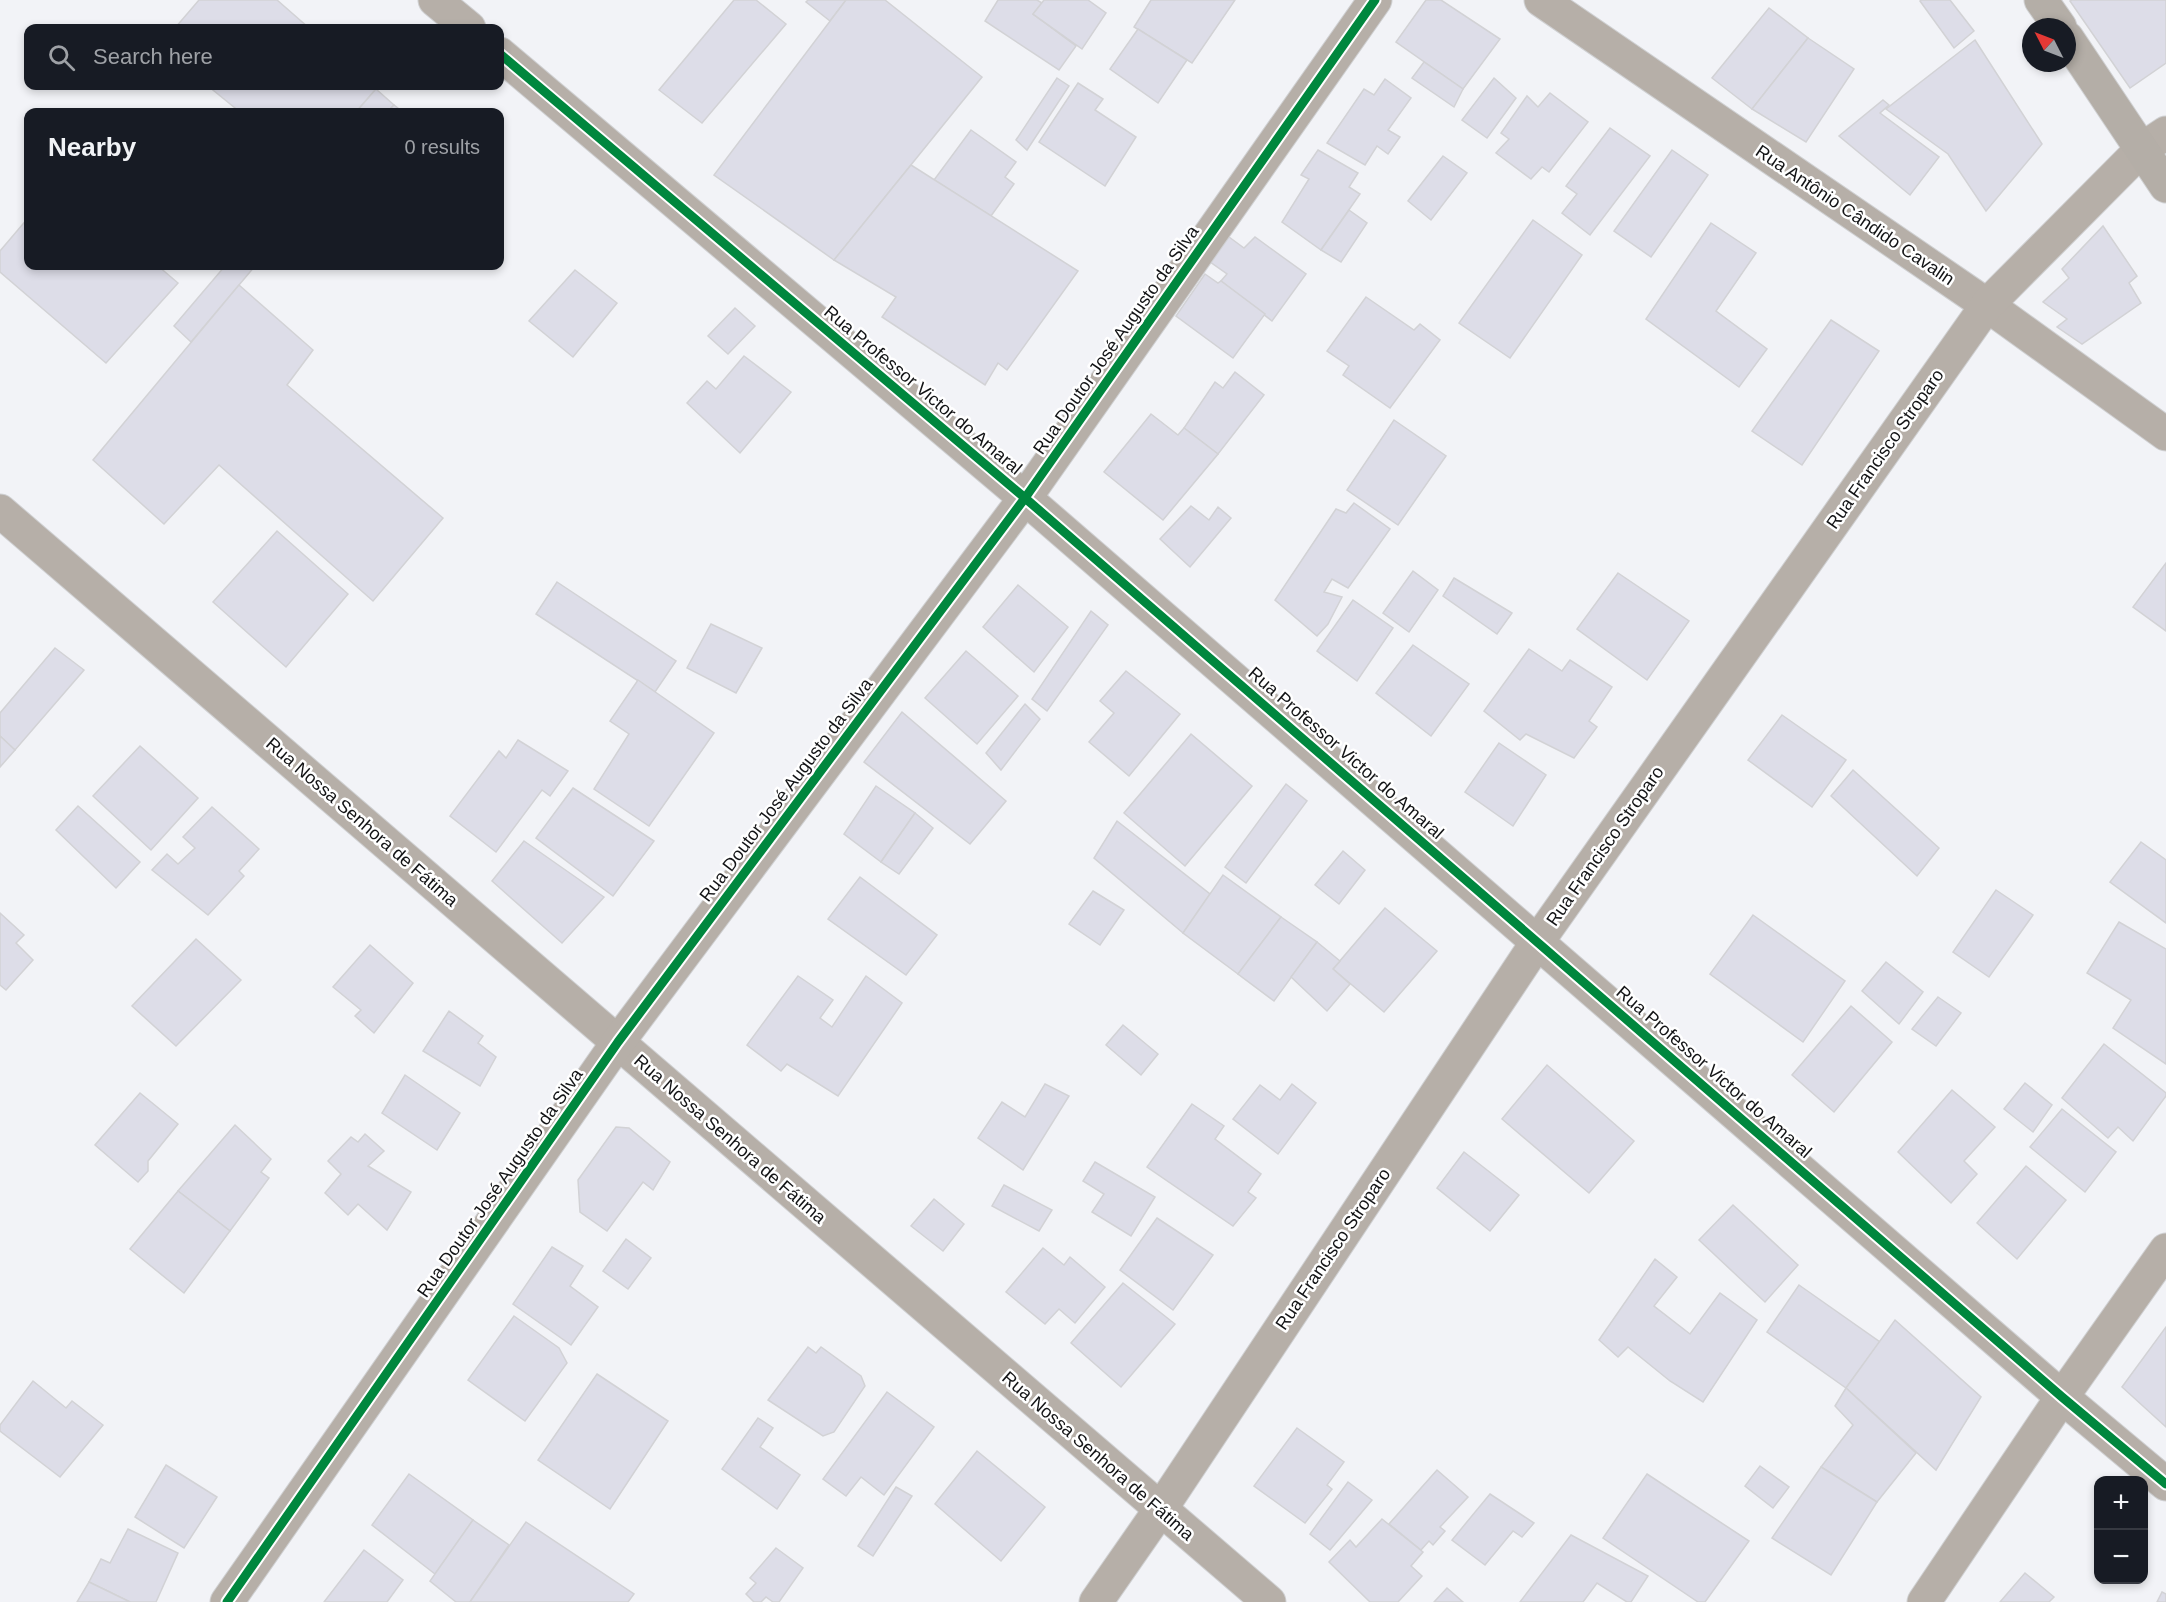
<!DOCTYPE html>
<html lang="en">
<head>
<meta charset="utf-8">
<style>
  body { margin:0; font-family:Arial,sans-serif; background:#20242c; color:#f1f3f6 }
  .controls { position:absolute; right:18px; bottom:18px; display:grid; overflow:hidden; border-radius:12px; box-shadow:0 3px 9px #0003 }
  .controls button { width:54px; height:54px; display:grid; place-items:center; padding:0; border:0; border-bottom:2px solid #363941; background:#171b24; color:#f1f3f6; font:30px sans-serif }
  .compass { position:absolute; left:2022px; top:18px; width:54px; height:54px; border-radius:50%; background:#171b24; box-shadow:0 3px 9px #0003; rotate:312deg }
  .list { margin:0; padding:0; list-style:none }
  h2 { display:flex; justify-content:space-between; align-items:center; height:78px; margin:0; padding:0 24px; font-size:26px }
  h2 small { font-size:20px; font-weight:400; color:#9ea1a6 }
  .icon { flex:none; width:33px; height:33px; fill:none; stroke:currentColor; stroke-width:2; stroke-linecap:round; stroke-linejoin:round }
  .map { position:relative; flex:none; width:2166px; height:1602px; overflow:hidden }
  .search { position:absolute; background:#171b24; box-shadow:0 3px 9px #0003; left:24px; top:24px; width:480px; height:66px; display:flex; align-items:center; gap:15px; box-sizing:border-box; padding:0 21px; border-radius:12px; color:#9ea1a6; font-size:22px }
  .panel { position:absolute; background:#171b24; box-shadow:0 3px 9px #0003; left:24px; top:108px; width:480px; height:162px; border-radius:12px }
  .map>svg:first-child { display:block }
  .building { fill:#dddde8; stroke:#d2d2d5; stroke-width:1.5 }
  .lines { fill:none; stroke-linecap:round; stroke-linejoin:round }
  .minor-casing { stroke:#cfd0d2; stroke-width:35 }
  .secondary-casing { stroke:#cfd0d2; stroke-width:35 }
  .minor { stroke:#b6afa8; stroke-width:33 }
  .secondary { stroke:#b4aea7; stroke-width:33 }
  .cycleway-casing { stroke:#fff; stroke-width:13 }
  .cycleway { stroke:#00873e; stroke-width:9 }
  .labels { text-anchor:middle; stroke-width:5; stroke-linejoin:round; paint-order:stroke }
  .street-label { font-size:18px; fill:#121315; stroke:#fff }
</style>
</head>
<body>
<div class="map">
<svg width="2166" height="1602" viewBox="0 0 2166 1602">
  <rect width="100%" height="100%" fill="#f2f3f7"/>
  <g class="building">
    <polygon points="199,0 277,0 309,28 175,28"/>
    <polygon points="734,0 756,0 786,24 702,123 659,90"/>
    <polygon points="808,0 846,0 830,21 806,2"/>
    <polygon points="846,0 885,0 982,77 834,260 714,175"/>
    <polygon points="998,0 1037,0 1042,3 1033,14 1076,46 1059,70 985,21"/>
    <polygon points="1044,0 1088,0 1106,13 1082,49 1033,14"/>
    <polygon points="1151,0 1235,0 1192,63 1134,27"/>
    <polygon points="1426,0 1441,0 1500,39 1463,89 1396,42"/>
    <polygon points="1921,0 1950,0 1974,31 1954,48 1920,1"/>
    <polygon points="2072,0 2166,0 2166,63 2130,88 2070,1"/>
    <polygon points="1769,8 1808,38 1752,109 1712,78"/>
    <polygon points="1138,29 1187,60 1158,103 1110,69"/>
    <polygon points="1808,38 1854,69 1806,142 1752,109"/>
    <polygon points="1975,40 2042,144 1986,211 1948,154 1886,109"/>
    <polygon points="1424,62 1463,89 1454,107 1412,78"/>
    <polygon points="1057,78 1069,86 1027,150 1016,140"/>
    <polygon points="1494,78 1516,98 1487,138 1462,120"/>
    <polygon points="1385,79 1411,98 1388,130 1400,137 1388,154 1377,146 1365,165 1327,143 1364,89 1374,95"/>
    <polygon points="1078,83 1103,99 1095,110 1136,137 1105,186 1039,142"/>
    <polygon points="208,86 372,86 376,89 356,112 240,112"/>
    <polygon points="376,89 394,105 387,112 356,112"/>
    <polygon points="1550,93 1588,122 1549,172 1542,167 1531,179 1496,153 1509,139 1501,133 1527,96 1538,107"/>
    <polygon points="1883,100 1889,105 1880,113 1939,157 1910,195 1839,136"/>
    <polygon points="394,105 403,112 387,112"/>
    <polygon points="1610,128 1650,156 1590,235 1562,213 1577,194 1566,186"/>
    <polygon points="971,130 1016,162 1005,177 1014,184 991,216 934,180"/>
    <polygon points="1318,150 1358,173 1349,187 1360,194 1321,250 1282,222 1309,179 1301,175"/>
    <polygon points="1672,150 1708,175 1651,257 1614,231"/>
    <polygon points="1443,156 1467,173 1431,220 1408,201"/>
    <polygon points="911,165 1078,271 1007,370 998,363 985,385 882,317 896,297 834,260"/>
    <polygon points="1349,210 1367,223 1341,262 1321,250"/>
    <polygon points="28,218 28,266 158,266 178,283 106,363 0,272 0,251"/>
    <polygon points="1533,220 1582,255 1510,358 1459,323"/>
    <polygon points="1711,223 1756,253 1716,311 1767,349 1739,387 1646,319"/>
    <polygon points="2103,226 2137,276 2129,283 2141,303 2082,344 2057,327 2067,319 2043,302 2069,278 2062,269"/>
    <polygon points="1225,234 1244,248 1255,237 1306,274 1272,321 1221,281 1227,274 1206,259"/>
    <polygon points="225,266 255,266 191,342 174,326"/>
    <polygon points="575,270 617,303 573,357 529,321"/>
    <polygon points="1205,274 1218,283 1221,281 1265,314 1233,358 1176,316"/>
    <polygon points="239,285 313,350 287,385 443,518 373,601 219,465 164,524 93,460"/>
    <polygon points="1366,297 1414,330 1420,324 1440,340 1390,408 1343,375 1349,366 1327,351"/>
    <polygon points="735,308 755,326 728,354 708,336"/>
    <polygon points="1831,320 1879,351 1802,465 1752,431"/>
    <polygon points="744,356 791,392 740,453 687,403 707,381 716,389"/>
    <polygon points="1235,372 1264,395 1218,454 1184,428 1215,382 1223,388"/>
    <polygon points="1151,414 1178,435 1184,428 1218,454 1163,520 1104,472"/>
    <polygon points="1394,420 1446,456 1398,525 1347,490"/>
    <polygon points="1354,503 1390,529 1348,588 1332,579 1324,592 1342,597 1328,624 1317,636 1275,600 1336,509 1346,513"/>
    <polygon points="1191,506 1209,520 1218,507 1231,518 1190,567 1160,539"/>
    <polygon points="277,531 348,594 286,667 213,602"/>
    <polygon points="2166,563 2166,631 2133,607"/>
    <polygon points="1413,571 1438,590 1409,632 1383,613"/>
    <polygon points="1618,573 1689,621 1647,680 1577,629"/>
    <polygon points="1454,578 1512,613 1497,634 1443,596"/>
    <polygon points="557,582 676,661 655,692 536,614"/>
    <polygon points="1018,585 1068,627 1034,672 983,627"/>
    <polygon points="1353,600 1393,628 1357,681 1317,651"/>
    <polygon points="1091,611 1108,625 1047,711 1032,699"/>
    <polygon points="711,624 762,648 736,693 687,668"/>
    <polygon points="1413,645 1469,684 1431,736 1376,693"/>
    <polygon points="55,648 84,670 15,750 0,736 0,713"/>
    <polygon points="1529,649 1562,671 1570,660 1612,687 1589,721 1597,727 1574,758 1526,734 1520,740 1484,711"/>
    <polygon points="966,651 1018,696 977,744 925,698"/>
    <polygon points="1126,671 1180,714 1129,776 1089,742 1114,713 1100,701"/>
    <polygon points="638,680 714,733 649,826 594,789 629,734 610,721"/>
    <polygon points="1025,704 1040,719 1001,770 986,753"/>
    <polygon points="902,712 1006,801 970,844 864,762"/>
    <polygon points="1782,715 1846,760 1812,807 1748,760"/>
    <polygon points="1191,734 1252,786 1185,866 1124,813"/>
    <polygon points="0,736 15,750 0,767"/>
    <polygon points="518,740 568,771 550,796 542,790 496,852 450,816 499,751 506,758"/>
    <polygon points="1499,743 1546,775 1513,826 1465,792"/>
    <polygon points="140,746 198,798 151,850 93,796"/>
    <polygon points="1853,770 1939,848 1917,876 1831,796"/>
    <polygon points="1286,784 1307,801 1246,883 1225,867"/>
    <polygon points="876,786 915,813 881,862 844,834"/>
    <polygon points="573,788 654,841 613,896 536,838"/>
    <polygon points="78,806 140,862 116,888 56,830"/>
    <polygon points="212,807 259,849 239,871 244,876 208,915 152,870 167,854 178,864 195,848 183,837"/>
    <polygon points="915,813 933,828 899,874 881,862"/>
    <polygon points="1117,821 1210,894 1183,933 1094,858"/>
    <polygon points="524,841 604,897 562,943 492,881"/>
    <polygon points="2141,842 2166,860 2166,923 2110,882"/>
    <polygon points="1343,851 1365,870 1339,904 1315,885"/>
    <polygon points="1223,875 1281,917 1238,974 1183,933"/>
    <polygon points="860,877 937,935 906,975 828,919"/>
    <polygon points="1996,890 2033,915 1989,977 1953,952"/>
    <polygon points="1093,891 1124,910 1100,945 1069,924"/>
    <polygon points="1385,908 1437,951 1384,1012 1333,969"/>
    <polygon points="0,913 24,935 16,943 33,960 6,990 0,985"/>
    <polygon points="1753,915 1845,981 1803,1042 1710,974"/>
    <polygon points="1281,917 1317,942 1274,1001 1238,974"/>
    <polygon points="2119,922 2166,949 2166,1064 2113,1028 2131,1000 2087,973"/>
    <polygon points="196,939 241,980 176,1046 132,1006"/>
    <polygon points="1317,942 1340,961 1333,969 1350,984 1327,1011 1291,977"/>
    <polygon points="370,945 413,983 374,1033 355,1016 361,1010 333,987"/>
    <polygon points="1886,962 1923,992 1899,1024 1862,991"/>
    <polygon points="798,976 833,1000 820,1018 832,1027 866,976 902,1003 838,1096 787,1064 781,1071 747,1045"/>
    <polygon points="1938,997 1961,1013 1936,1046 1912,1029"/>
    <polygon points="1851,1006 1892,1042 1834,1112 1792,1075"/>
    <polygon points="449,1011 483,1036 478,1043 496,1057 480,1086 423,1051"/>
    <polygon points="1123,1025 1158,1054 1141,1075 1106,1045"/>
    <polygon points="2104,1044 2166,1093 2166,1096 2133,1141 2118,1127 2108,1138 2062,1098"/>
    <polygon points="1547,1065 1634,1141 1589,1193 1502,1119"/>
    <polygon points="405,1075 460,1113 437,1150 382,1113"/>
    <polygon points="2025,1083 2052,1105 2033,1132 2004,1109"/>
    <polygon points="1045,1084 1069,1096 1023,1170 978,1138 1002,1102 1025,1117"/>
    <polygon points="1292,1084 1316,1103 1278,1154 1233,1119 1260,1085 1280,1100"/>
    <polygon points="1952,1090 1995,1127 1964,1161 1977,1174 1951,1203 1898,1152"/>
    <polygon points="140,1093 178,1124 148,1161 148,1171 138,1182 95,1145"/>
    <polygon points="1192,1104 1224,1126 1215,1139 1261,1174 1248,1192 1256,1198 1233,1226 1147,1167"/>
    <polygon points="2062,1109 2116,1152 2085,1192 2030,1147"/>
    <polygon points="235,1125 271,1159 261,1172 269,1178 230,1231 178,1191"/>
    <polygon points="616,1127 629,1128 670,1162 653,1190 643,1182 607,1231 580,1212 578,1180"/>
    <polygon points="365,1134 384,1151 368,1166 411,1192 387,1230 358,1204 348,1215 325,1193 341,1174 328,1161 351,1137 358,1142"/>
    <polygon points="1464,1152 1519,1195 1490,1231 1437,1188"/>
    <polygon points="1095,1162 1155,1197 1131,1236 1092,1212 1104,1194 1083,1181"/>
    <polygon points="2026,1166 2066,1200 2017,1259 1977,1223"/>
    <polygon points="1004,1185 1052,1210 1039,1231 992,1206"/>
    <polygon points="178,1191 230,1231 184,1293 130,1249"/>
    <polygon points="934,1199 964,1224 943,1251 911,1226"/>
    <polygon points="1733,1205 1798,1265 1765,1302 1699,1240"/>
    <polygon points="1157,1218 1213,1255 1173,1310 1120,1270"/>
    <polygon points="626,1239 651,1258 628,1289 603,1271"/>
    <polygon points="552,1247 583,1266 570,1286 598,1307 571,1345 513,1304"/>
    <polygon points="1043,1248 1064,1265 1070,1257 1105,1287 1075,1323 1059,1309 1045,1324 1006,1292"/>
    <polygon points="1655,1259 1677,1277 1654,1306 1690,1334 1720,1293 1757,1320 1703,1402 1670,1381 1628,1347 1618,1357 1599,1340"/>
    <polygon points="1123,1283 1175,1324 1121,1387 1071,1343"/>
    <polygon points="1799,1285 1880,1342 1846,1388 1767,1332"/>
    <polygon points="514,1316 559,1348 567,1363 525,1421 468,1380"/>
    <polygon points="1895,1320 1981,1397 1936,1470 1846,1388"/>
    <polygon points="2166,1327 2166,1427 2122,1387"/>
    <polygon points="808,1347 816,1353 821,1347 861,1376 865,1386 834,1432 823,1436 768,1400"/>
    <polygon points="597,1374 668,1421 610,1509 538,1460"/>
    <polygon points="33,1381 66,1408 72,1401 103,1425 60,1477 0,1431 0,1425"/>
    <polygon points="1846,1388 1916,1453 1877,1502 1821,1467 1853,1425 1835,1406"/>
    <polygon points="887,1392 934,1427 884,1495 861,1477 846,1496 823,1479"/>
    <polygon points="758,1418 773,1428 760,1447 800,1475 777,1509 722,1469"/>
    <polygon points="1297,1428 1344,1462 1327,1485 1332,1489 1305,1523 1254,1486"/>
    <polygon points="977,1451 1045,1507 1001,1561 935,1504"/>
    <polygon points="166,1465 217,1497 184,1548 135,1517"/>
    <polygon points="1760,1466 1789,1487 1773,1508 1745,1486"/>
    <polygon points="1821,1467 1877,1502 1831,1575 1772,1538"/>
    <polygon points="1437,1470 1468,1497 1440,1527 1445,1531 1433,1545 1429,1541 1421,1550 1389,1524"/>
    <polygon points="409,1474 473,1520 435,1574 372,1525"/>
    <polygon points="1647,1474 1749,1541 1705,1602 1698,1602 1603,1538"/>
    <polygon points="1348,1482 1372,1500 1330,1550 1310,1534"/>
    <polygon points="896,1487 912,1496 873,1556 858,1546"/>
    <polygon points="1490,1494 1534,1523 1522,1537 1513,1531 1485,1565 1452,1540"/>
    <polygon points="1382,1519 1423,1552 1411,1566 1422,1576 1398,1602 1370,1602 1329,1562 1350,1540 1356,1547"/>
    <polygon points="473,1520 509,1545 470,1602 456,1602 430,1581"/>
    <polygon points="526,1522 634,1594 628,1602 470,1602"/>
    <polygon points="128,1529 178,1553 156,1602 130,1602 89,1582 101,1559 110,1563"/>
    <polygon points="1571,1535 1648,1576 1631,1602 1627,1602 1597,1583 1583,1602 1520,1602"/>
    <polygon points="776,1548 803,1568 779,1602 773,1602 766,1597 761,1602 754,1602 746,1594 756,1583 750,1578"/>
    <polygon points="364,1550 403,1580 387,1602 324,1602"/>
    <polygon points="2025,1573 2054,1597 2049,1602 2000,1602"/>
    <polygon points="89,1582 130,1602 77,1602"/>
    <polygon points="1447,1588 1463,1602 1434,1602"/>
    <polygon points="2162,1592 2166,1594 2166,1602 2157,1602"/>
  </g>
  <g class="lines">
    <defs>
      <g id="minor">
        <polyline points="435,0 469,28"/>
        <polyline points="1541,0 1987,305 2166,434"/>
        <polyline points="500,54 1025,498 2062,1397 2166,1484"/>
        <polyline points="0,511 1269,1602"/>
        <polyline points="227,1602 618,1042 1025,498 1375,0"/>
        <polyline points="1096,1602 1160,1510 1538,941 1987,305 2142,149 2166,133"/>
        <polyline points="1924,1602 2062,1397 2166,1250"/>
      </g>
      <g id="secondary">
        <polyline points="2041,0 2060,27"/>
        <polyline points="2067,38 2166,186"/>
      </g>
    </defs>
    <use href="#minor" class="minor-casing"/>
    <use href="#secondary" class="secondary-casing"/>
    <use href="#minor" class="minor"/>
    <use href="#secondary" class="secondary"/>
    <defs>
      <g id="cycleway">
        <polyline points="500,54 1025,498 2062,1397 2166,1484"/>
        <polyline points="227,1602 618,1042 1025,498 1375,0"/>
      </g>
    </defs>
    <use href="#cycleway" class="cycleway-casing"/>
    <use href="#cycleway" class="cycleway"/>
  </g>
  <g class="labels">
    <g class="street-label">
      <text transform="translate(1855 215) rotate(34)" y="6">Rua Antônio Cândido Cavalin</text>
      <text transform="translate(1116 340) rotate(-55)" y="6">Rua Doutor José Augusto da Silva</text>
      <text transform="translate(923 390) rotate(40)" y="6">Rua Professor Victor do Amaral</text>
      <text transform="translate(1885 449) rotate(-55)" y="6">Rua Francisco Stroparo</text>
      <text transform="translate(1346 753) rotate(41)" y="6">Rua Professor Victor do Amaral</text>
      <text transform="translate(786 790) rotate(-53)" y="6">Rua Doutor José Augusto da Silva</text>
      <text transform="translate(362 822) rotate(41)" y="6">Rua Nossa Senhora de Fátima</text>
      <text transform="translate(1605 846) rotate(-55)" y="6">Rua Francisco Stroparo</text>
      <text transform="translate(1714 1072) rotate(41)" y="6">Rua Professor Victor do Amaral</text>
      <text transform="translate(730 1139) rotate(41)" y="6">Rua Nossa Senhora de Fátima</text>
      <text transform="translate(500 1183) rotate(-55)" y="6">Rua Doutor José Augusto da Silva</text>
      <text transform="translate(1333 1249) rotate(-56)" y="6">Rua Francisco Stroparo</text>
      <text transform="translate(1098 1456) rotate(41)" y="6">Rua Nossa Senhora de Fátima</text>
    </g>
  </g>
</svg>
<div class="controls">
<button>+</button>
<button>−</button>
</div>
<svg class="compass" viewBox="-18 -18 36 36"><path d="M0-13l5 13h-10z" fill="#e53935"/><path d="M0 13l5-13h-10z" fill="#9ea1a6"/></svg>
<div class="search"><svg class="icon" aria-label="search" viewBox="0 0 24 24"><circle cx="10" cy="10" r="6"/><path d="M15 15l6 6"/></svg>Search here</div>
<section class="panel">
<h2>Nearby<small>0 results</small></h2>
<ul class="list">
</ul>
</section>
</div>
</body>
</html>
